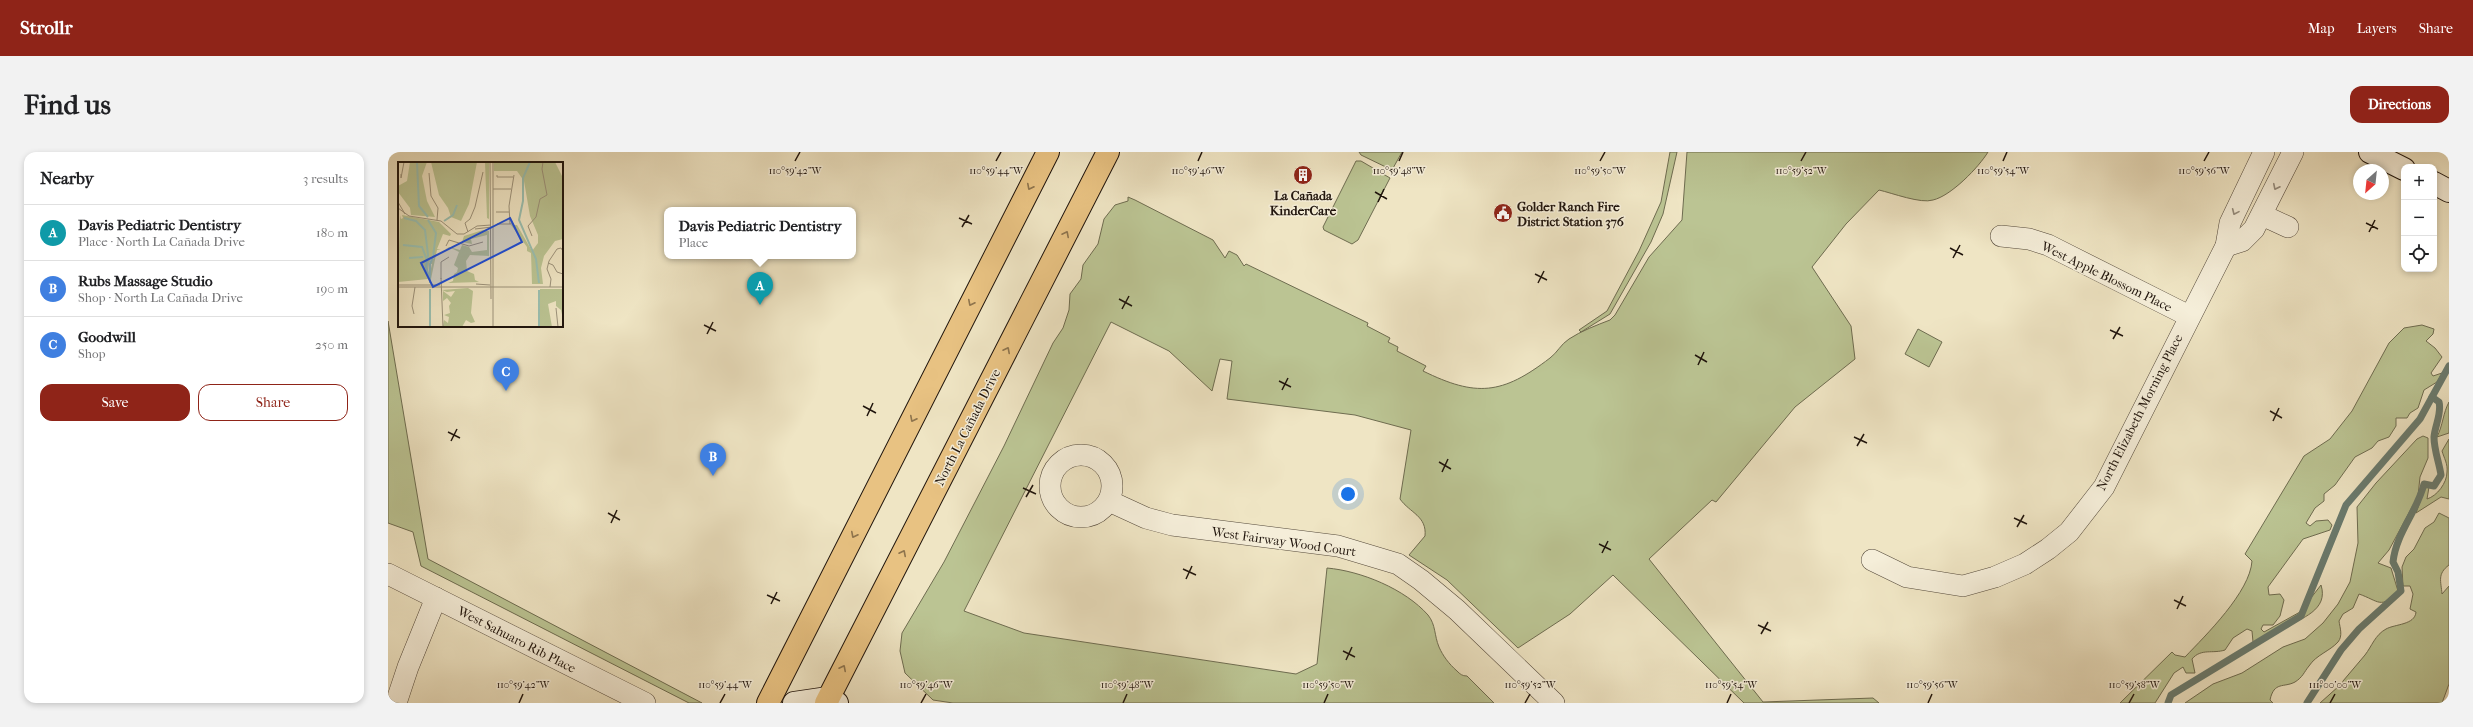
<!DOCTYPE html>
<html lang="en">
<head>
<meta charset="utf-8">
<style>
  body { margin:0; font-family:"IM FELL French Canon",serif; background:#f2f2f2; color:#202124 }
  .controls { position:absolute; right:12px; top:12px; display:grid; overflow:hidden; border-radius:8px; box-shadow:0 2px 6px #0003 }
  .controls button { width:36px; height:36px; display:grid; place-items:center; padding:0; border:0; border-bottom:1px solid #e0e0e0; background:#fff; color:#202124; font:20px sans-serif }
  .compass { position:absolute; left:1965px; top:12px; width:36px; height:36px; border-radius:50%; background:#fff; box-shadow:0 2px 6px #0003; rotate:207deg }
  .you { position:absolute; left:960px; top:342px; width:14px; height:14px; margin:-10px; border:3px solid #fff; border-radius:50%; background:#1a73e8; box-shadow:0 0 0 6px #1a73e833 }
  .badge { display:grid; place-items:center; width:26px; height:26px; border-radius:50%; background:#8f2418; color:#fff; font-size:13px; font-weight:700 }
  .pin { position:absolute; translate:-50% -33px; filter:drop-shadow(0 1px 2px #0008) }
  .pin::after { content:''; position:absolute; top:21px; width:14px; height:12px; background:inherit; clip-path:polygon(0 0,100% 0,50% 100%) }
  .popup { position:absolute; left:276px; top:55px; width:192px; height:52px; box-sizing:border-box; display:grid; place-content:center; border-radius:8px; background:#fff; filter:drop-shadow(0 1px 3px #0005); font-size:13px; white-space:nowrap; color:#757577 }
  .popup b { font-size:15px; color:#202124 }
  .popup::after { content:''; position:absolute; left:50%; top:100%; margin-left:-8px; border:8px solid transparent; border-top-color:#fff }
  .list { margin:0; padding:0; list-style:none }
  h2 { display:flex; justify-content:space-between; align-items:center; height:52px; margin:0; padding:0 16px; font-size:17px }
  h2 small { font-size:13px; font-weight:400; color:#757577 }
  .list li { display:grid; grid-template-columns:26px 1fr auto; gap:12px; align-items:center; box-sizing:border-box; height:56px; padding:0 16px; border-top:1px solid #e0e0e0 }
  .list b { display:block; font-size:15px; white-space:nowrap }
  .list p { margin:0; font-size:13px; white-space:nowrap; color:#757577 }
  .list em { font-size:13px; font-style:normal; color:#757577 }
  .actions { display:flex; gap:8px; padding:12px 16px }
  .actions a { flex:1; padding:9px 0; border:1px solid #8f2418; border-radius:12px; text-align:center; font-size:14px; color:#8f2418 }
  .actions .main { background:#8f2418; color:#fff }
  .icon { flex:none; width:22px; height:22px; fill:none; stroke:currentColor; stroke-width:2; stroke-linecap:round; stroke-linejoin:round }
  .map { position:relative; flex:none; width:2061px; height:551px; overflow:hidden; border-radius:12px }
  header { display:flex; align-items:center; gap:24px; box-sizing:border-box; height:56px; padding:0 20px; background:#8f2418; color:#fff }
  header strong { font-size:19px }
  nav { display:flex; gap:22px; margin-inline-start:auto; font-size:14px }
  .intro { display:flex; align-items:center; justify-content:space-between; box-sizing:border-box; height:96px; padding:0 24px }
  h1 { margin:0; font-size:28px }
  .button { padding:10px 18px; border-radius:12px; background:#8f2418; color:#fff; font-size:14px; font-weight:700 }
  main { display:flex; gap:24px; padding:0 24px }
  aside { flex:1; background:#fff; border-radius:12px; box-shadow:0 2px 6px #0003 }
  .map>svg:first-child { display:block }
  .green { fill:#bbc493; stroke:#6e6c50 }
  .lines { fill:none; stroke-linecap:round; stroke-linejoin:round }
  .stream { stroke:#697b6f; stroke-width:7 }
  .street-casing { stroke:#54493b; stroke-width:22 }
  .secondary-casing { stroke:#20150d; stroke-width:24 }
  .primary-casing { stroke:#20150d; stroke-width:24 }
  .street { stroke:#f5eed9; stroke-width:21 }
  .secondary { stroke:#f5eed9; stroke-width:22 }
  .primary { stroke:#e8c282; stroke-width:22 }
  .oneway { stroke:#8e744d }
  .oneway2 { stroke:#958c7d }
  .ticks { fill:none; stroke:#20150d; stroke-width:1.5 }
  .labels { text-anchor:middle; stroke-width:3; stroke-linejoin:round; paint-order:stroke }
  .poi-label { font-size:13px; font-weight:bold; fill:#20150d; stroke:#f5eed9 }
  .street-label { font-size:13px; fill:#20150d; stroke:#f5eed9 }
  .inset-river { fill:none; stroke:#9abfb0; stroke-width:2 }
  .inset-road { fill:none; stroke:#9c927b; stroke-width:1 }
  .view { fill:#1d4ed8; fill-opacity:0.15; stroke:#1d4ed8; stroke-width:2 }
  .inset-edge { fill:none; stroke:#20150d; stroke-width:2 }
  .ticks-label { font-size:10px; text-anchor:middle; fill:#20150d; stroke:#f5eed9; stroke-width:3; stroke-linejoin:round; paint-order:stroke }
</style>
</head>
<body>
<header>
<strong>Strollr</strong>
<nav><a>Map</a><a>Layers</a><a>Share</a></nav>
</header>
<div class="intro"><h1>Find us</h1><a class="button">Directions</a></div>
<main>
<aside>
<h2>Nearby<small>3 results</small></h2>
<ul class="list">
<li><span class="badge" style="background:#0f9aa8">A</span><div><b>Davis Pediatric Dentistry</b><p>Place · North La Cañada Drive</p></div><em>180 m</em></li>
<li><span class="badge" style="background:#3f7fe0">B</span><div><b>Rubs Massage Studio</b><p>Shop · North La Cañada Drive</p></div><em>190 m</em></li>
<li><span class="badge" style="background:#3f7fe0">C</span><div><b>Goodwill</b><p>Shop</p></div><em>250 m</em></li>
</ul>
<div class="actions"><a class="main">Save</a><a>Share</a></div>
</aside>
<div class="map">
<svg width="2061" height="551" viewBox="0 0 2061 551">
  <rect width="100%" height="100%" fill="#efe5c4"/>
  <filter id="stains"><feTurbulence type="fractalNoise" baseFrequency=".005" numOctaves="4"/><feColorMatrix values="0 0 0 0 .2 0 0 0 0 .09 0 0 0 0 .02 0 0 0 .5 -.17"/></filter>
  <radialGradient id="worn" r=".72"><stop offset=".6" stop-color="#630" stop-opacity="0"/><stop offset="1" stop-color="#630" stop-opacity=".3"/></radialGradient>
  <g class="green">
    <polygon points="971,0 1014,0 1004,18 973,3"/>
    <polygon points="1282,0 1289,0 1275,62 1263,90 1222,162 1193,180 1191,178 1219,159 1251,99 1273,50"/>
    <path d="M1299,0h301c-9,15 -37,44 -55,48 -12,4 -41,-7 -54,-10l-33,34 -34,43 39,59 4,33 -60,48 -79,95 -4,-2 -63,59 114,143 110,-4 6,5h-135l-131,-128 -43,39 -52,34 -71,-68 -38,-25 16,-19c2,-20 -15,-23 -25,-37l11,-69 -56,-15 -128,-16 5,-38 -12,-2 -8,32 -43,-40 -58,-29 -147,289 60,22 272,41 21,-10 10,-96c34,3 78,21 101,47 8,10 6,20 11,32 4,9 10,17 18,24 3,3 5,5 10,5l27,27h-541l-20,-3 -28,-27 -5,-22 2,-18 42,-71 60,-116 49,-103 10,-15 6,-18 1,-16 11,-15 2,-14 15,-21 6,-25 11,-14 13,-4v-4l7,3 78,40 12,18 4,-7 8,4 7,11 2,-2 122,59 -1,3 23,12 -2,4 10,5 -1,4 29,15 -3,5c53,26 79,24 127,-13 7,-5 11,-14 19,-19 12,-8 28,-14 41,-19l5,-5 34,-58 33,-37z"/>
    <polygon points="968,9 973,9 1002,26 970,88 964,92 936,78 935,75"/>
    <polygon points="0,169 40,407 314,551 301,551 33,414 25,380 0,371"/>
    <path d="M2034,173l12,4 -1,5 -7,7 9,7 7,9 -11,16 2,3 9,-3 -5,9 -13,8 -6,18 -8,5 -3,5h-11v8l-7,11 -11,4 -6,7 -17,9 -20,28 -11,9v7l-9,7 -9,15 4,3 6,-5 12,-1 4,5 -2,5 -27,9 -35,48 1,8 11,-1 4,6 -4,16 -7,9h-10l-2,4 3,3 36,-20 21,-27c8,25 -20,34 -37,42 -11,6 -18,16 -31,15l-1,-11 -5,-2 -14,9 -8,12c-12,4 -24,-2 -33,9l3,14h-9l-3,-6 -9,6 -19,30h-35l52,-51 3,3 10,2c21,-22 65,-65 67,-96l-7,-7 59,-98 26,-17 22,-28 37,-68 15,-15z"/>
    <polygon points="1530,177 1554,190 1541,215 1517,202"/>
    <path d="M2061,250v31l-12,4c6,-12 6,-24 12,-35z"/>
    <path d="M2035,284l5,2v20l-8,19 -2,19 -29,54 -11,13 13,5 7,23c-17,19 -19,10 -39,3l-6,14 -10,6 -4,7c1,7 4,15 -1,21 -8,9 -22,13 -29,24 -5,6 -6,11 -14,16 -11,6 -21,-1 -25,18l3,3h-88l28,-19 29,-11 41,-26 22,-8 18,-16 15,-19 12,-22 8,-39 -1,-36 19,-24 41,-44z"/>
    <path d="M2061,287v60l-8,-2 -25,16 9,-25 4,-1 -2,12c10,-3 20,-16 20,-27 1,-8 -3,-14 -5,-21z"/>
    <path d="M2051,361l10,5v47c-12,9 -8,16 -7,29l7,-8v98l-7,19h-122l19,-17h3l1,-5c7,-9 15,-17 22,-26 7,-9 10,-20 21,-26 9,-5 29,-4 30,-17l-6,-3 3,-15 -3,-8h-7l-1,-19 4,-10 8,-8 11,-21 9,-6z"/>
  </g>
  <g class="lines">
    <g class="stream">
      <polyline points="1780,551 1783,543 1913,464 1958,353 2032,267 2061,214"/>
      <path d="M1919,551l34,-53 18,-21 42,-38 -3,-19 -5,-10c3,-29 24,-50 31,-78l10,2 7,-11c-2,-13 -7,-25 -7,-38 1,-12 8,-24 5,-35l-7,-5"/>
    </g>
    <defs>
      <g id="street">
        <polyline points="1874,63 1900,75"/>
        <polyline points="1613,84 1641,87 1660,93 1801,164"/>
        <polyline points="1838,94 1854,89 1866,77 1905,0"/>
        <circle cx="693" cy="334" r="31"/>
        <polyline points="721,349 758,366 784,373 950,394 1010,412 1033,428 1069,458 1166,551"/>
        <polyline points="1484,408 1519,425 1575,434 1607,425 1637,412 1660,397 1681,380 1716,335 1838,94 1842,71 1876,0"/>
        <polyline points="0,422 257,551"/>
        <polyline points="8,551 20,515 48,446"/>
      </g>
      <g id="secondary">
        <polyline points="1982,0 2016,17"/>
        <polyline points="2046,31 2061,39"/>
        <polyline points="406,551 440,546 449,551"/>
      </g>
      <g id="primary">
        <polyline points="380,551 660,0"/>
        <polyline points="438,551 720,0"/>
      </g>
    </defs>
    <use href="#street" class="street-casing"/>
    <use href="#secondary" class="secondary-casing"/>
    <use href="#primary" class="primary-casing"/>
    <use href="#street" class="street"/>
    <use href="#secondary" class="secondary"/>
    <use href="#primary" class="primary"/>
  </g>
  <defs><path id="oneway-chevron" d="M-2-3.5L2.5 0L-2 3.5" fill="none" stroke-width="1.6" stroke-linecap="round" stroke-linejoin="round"/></defs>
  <g class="oneway">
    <use href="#oneway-chevron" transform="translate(642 35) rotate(117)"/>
    <use href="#oneway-chevron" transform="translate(678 82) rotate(-63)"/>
    <use href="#oneway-chevron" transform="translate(583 151) rotate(117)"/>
    <use href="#oneway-chevron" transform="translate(619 198) rotate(-63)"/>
    <use href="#oneway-chevron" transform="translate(525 267) rotate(117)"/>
    <use href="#oneway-chevron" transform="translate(466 383) rotate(117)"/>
    <use href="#oneway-chevron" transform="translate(515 401) rotate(-63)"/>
    <use href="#oneway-chevron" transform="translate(455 516) rotate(-63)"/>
  </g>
  <g class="oneway2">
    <use href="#oneway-chevron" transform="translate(1888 35) rotate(116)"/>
    <use href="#oneway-chevron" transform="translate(1847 60) rotate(114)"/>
  </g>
  <path class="ticks" d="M407,9l5,-9M608,9l5,-9M810,9l4,-9M1011,9l4,-9M1212,9l5,-9M1413,9l5,-9M1615,9l4,-9M1816,9l5,-9M987,40l12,7M990,50l6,-13M571,66l13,6M1978,71l12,6M574,75l7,-12M1981,80l6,-12M1562,96l13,7M1565,106l7,-13M1147,122l12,6M1150,131l6,-12M731,147l13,7M734,157l7,-13M316,173l12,6M1722,178l13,6M319,182l6,-12M1725,187l7,-12M1307,203l12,7M1310,213l6,-13M891,229l12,6M894,238l6,-12M475,254l13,7M1882,259l12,7M479,264l6,-13M1885,269l6,-13M60,280l12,6M1466,285l13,6M63,289l6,-12M1469,294l7,-12M1051,310l12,7M1054,320l6,-13M635,336l13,6M638,345l7,-12M220,361l12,7M1626,366l13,6M223,371l6,-13M1629,375l7,-12M1211,392l12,6M1214,401l6,-12M795,417l13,6M798,427l6,-13M379,443l13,6M1786,448l12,6M383,452l6,-12M1789,457l6,-13M1370,473l13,6M1373,482l7,-12M955,499l12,6M958,508l6,-13M131,551l4,-9M332,551l5,-9M533,551l5,-9M735,551l4,-9M936,551l4,-9M1137,551l5,-9M1339,551l4,-9M1540,551l4,-9M1741,551l5,-9M1942,551l5,-9"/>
  <defs>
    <symbol id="building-disc" viewBox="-11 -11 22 22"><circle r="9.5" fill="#8f2418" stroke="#f5eed9"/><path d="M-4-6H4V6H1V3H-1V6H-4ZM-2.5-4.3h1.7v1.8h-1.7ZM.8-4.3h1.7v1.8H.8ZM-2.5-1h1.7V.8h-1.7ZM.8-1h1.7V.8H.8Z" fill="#fff"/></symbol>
    <symbol id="civic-disc" viewBox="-11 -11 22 22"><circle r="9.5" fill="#8f2418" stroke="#f5eed9"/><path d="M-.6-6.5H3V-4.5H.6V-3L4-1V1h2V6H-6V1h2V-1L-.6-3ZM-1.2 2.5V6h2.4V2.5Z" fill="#fff"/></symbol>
  </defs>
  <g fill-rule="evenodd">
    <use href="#building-disc" x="904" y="12" width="22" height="22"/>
    <use href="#civic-disc" x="1104" y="50" width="22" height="22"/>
  </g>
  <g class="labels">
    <g class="poi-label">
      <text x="915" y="48">La Cañada<tspan x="915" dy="15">KinderCare</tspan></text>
      <text x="1129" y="59" text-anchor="start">Golder Ranch Fire<tspan x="1129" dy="15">District Station 376</tspan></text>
    </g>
    <g class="street-label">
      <text transform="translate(1719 124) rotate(26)" y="5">West Apple Blossom Place</text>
      <text transform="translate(1751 260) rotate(-63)" y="5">North Elizabeth Morning Place</text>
      <text transform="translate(579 275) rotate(-63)" y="5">North La Cañada Drive</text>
      <text transform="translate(896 389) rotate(8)" y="5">West Fairway Wood Court</text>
      <text transform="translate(129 487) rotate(27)" y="5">West Sahuaro Rib Place</text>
    </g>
  </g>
  <g transform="translate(10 10)">
    <rect width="165" height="165" fill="#efe5c4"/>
    <path d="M12,0h17l-5,14 5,25 8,16 -24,-2 -1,-7 -12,-16v-6l9,-5zM33,0h46l-8,42 -8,17 -10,-4 -3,-9 -9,-13zM87,0h4v57l-2,-1zM96,0h61l8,16v61l-8,2 -11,15 -3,12 2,16h-11l-1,-31 -4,-2v-4l-16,-22h6l15,26 6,-8v-8l-8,-19 -6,-35 -7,-10h-23zM2,53l1,4 2,-1 -1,-3 37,7 12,12 -1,2 -7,-2 -6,15 4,1h-4l-6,29 -2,-2 3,-13h-3l5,-6 -1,-5 -4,11 -1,10 -2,-2 2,7 -30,3zM85,68l6,1v25l-19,-1 -4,6 1,10 7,3 1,6 4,2 -31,1 5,-2 1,-7 3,-2 1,-4 -4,-3 5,-13 -8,-4 -5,1 3,-2 11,3 2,-5 7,2 3,5 15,-2v-15l-16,4 1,5 -10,-2 2,-6zM70,126l5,3 -2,22 4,9 -4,1 -5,-3 -4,7 -19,-1 1,-6 4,3 1,-6 -5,-2 6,-2 -1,-7 2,-3 -4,-5 -4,3v-10l8,6 4,-6 -8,1 -5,-2zM142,127h23v30l-2,-9 -5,-4v-5l-8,3 4,23h-12z" fill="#bbc493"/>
    <path class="inset-river" d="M19,0l2,44 9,11M132,0l-7,16v23l-4,19 17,39 3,24M6,56l12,3 9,9 3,25 -2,12 3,9M30,58l8,13 -3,24 -3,7v19M46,59l9,-6 4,-10M5,83l19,2 5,13M11,96l14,-1M32,165v-38M141,165v-37"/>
    <path class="inset-road" d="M92,0l1,137M95,0v165M31,11l2,23 7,12 -1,12M3,12v4l3,-16M99,13v2h16M95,27h18M0,40l7,12M0,46l11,8 32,5 16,13h7l13,-8 14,-1M98,50h13M99,62h16M112,62l-1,-18 5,-31M77,67l17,-2M70,70l-3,-9 5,-4 5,-12 8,-35M134,74l-4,-10 8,-9 4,-18 7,-4 -5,-26 1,-7M48,84l3,-6 20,6 14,-4M150,101l5,2 4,7 6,2M43,116l2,49M43,117v-17l8,-5M78,122l14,1M0,123h42M0,125h165M152,125l1,-8 -4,-10 2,-8 8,-12 4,-1 2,3M158,146l2,19M16,152l-2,-8 3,-19"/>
    <path class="view" d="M112,56l12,24 -89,45 -12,-24z"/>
    <rect width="165" height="165" class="inset-edge"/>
  </g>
  <g class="ticks-label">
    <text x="407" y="22">110°59'42"W</text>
    <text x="608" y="22">110°59'44"W</text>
    <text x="810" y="22">110°59'46"W</text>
    <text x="1011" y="22">110°59'48"W</text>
    <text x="1212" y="22">110°59'50"W</text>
    <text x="1413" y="22">110°59'52"W</text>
    <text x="1615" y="22">110°59'54"W</text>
    <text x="1816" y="22">110°59'56"W</text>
    <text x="135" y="536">110°59'42"W</text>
    <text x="337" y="536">110°59'44"W</text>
    <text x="538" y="536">110°59'46"W</text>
    <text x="739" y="536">110°59'48"W</text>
    <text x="940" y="536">110°59'50"W</text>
    <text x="1142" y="536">110°59'52"W</text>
    <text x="1343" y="536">110°59'54"W</text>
    <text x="1544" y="536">110°59'56"W</text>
    <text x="1746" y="536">110°59'58"W</text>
    <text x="1947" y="536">111°00'00"W</text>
  </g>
  <rect width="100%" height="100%" filter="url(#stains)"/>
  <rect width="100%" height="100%" fill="url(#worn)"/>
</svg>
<div class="controls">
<button>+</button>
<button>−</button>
<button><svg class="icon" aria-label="locate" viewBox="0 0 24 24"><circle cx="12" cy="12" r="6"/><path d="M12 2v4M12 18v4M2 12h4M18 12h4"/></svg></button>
</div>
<svg class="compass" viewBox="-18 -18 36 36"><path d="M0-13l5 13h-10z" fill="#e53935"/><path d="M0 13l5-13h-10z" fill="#757577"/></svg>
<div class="you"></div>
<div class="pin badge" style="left:372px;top:153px;background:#0f9aa8">A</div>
<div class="popup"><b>Davis Pediatric Dentistry</b>Place</div>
<div class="pin badge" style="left:325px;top:324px;background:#3f7fe0">B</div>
<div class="pin badge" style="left:118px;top:239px;background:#3f7fe0">C</div>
</div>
</main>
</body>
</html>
